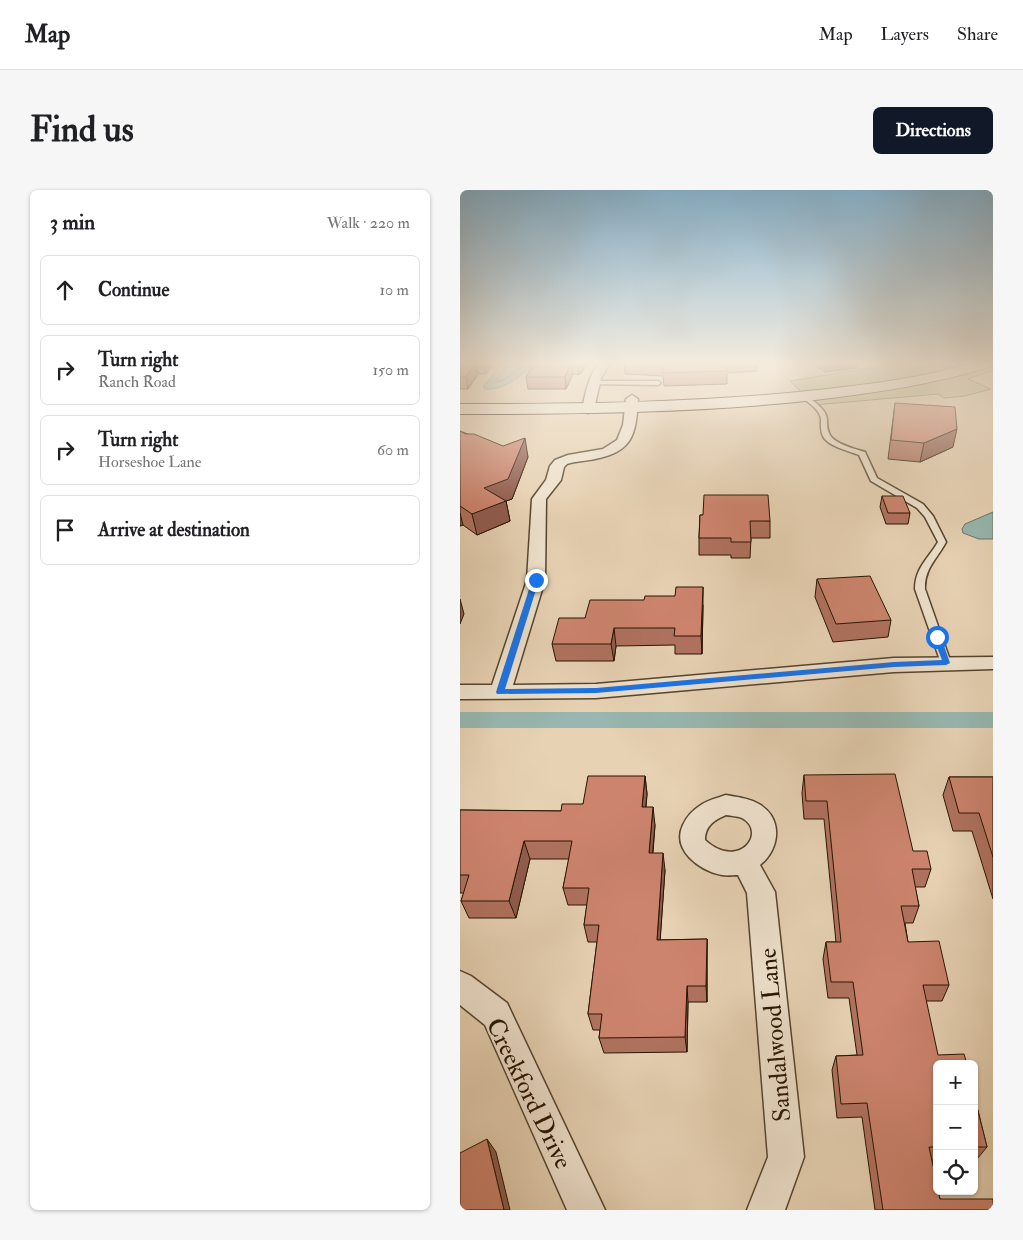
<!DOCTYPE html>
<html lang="en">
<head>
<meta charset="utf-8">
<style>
  body { margin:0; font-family:"IM FELL Double Pica",serif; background:#f6f6f6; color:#202124 }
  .controls { position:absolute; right:15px; bottom:15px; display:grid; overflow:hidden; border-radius:8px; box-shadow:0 1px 4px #0004 }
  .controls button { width:45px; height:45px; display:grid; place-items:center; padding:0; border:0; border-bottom:1px solid #e0e0e0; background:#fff; color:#202124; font:25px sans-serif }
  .stop { position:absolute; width:15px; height:15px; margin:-11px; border:4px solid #1a73e8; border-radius:50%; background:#fff }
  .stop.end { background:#1a73e8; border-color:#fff; box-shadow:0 1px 5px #0008 }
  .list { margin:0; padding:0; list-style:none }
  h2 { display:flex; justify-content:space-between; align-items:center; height:65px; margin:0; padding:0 20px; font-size:21px }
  h2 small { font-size:16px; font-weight:400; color:#757577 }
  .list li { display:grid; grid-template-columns:32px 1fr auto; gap:15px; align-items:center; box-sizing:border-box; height:70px; margin:0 10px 10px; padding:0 10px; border:1px solid #e0e0e0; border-radius:8px }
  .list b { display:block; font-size:19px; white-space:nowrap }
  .list p { margin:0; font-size:16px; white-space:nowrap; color:#757577 }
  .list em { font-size:16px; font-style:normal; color:#757577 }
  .icon { flex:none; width:28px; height:28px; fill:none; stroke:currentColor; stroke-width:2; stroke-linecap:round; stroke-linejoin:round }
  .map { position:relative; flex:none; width:533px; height:1020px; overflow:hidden; border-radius:8px }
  header { display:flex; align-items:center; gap:30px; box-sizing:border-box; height:70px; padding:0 25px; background:#fff; border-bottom:1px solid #e0e0e0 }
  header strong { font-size:24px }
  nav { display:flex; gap:28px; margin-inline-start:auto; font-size:18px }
  .intro { display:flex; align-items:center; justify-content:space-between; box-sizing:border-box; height:120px; padding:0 30px }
  h1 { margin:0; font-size:35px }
  .button { padding:12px 22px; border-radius:8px; background:#111827; color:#fff; font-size:18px; font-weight:700 }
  main { display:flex; gap:30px; padding:0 30px }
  aside { flex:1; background:#fff; border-radius:8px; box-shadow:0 1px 4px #0004 }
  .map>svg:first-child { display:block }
  .green { fill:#b9bb8a; stroke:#706845 }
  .water { fill:#97b7b0; stroke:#6a766a }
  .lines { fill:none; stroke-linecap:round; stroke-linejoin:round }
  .shore { stroke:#5e6658; stroke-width:1 }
  .canal { fill:#97b7b0; fill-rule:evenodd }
  .lane-casing { stroke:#56442d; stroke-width:3 }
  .street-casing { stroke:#56442d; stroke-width:3 }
  .secondary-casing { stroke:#261400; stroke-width:2 }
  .path { stroke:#261400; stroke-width:2; stroke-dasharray:2 1; stroke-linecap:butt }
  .lane { fill:#efe2ce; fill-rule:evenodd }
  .street { fill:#efe2ce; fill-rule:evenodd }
  .secondary { fill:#efe2ce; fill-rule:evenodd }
  .wall { fill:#b0725f; stroke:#261400 }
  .shaded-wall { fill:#905c4e; stroke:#261400 }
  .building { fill:#cd846f; stroke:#261400 }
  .route { fill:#1a73e8 }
  .labels { text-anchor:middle; stroke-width:4; stroke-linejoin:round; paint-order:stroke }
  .near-street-label { font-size:25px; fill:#261400; stroke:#efe2ce }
</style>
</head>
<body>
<header>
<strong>Map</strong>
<nav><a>Map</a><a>Layers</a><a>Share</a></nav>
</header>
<div class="intro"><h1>Find us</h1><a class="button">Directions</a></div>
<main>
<aside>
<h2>3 min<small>Walk · 220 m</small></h2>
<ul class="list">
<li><svg class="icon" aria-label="ahead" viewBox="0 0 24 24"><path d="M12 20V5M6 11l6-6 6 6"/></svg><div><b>Continue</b></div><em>10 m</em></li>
<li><svg class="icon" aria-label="right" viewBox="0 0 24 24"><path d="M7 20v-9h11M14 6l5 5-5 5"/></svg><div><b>Turn right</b><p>Ranch Road</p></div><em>150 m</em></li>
<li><svg class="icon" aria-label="right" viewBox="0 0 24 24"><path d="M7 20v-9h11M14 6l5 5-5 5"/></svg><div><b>Turn right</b><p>Horseshoe Lane</p></div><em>60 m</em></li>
<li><svg class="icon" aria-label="arrive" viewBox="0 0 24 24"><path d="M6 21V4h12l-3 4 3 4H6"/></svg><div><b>Arrive at destination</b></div></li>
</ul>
</aside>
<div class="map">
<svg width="533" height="1020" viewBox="0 0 533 1020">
  <rect width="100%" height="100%" fill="#e7d2b4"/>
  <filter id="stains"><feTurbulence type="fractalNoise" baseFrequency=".004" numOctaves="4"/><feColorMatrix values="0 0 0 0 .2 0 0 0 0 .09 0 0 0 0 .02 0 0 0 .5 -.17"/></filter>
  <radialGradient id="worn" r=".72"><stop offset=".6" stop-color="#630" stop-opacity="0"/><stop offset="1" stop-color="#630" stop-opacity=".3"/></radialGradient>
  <polygon class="green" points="445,172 533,172 533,180 508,189 531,199 505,206 484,208 478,204 354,215 330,191"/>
  <g class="water">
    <path d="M44,172h32c-15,13 -30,28 -50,27l-3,-2 2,-3z"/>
    <polygon points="533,322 533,349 519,349 503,343 502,339 505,334"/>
  </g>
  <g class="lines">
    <polyline class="shore" points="47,172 46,177 37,189 38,192 47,188 68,172"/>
    <rect class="canal" x="0" y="522" width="533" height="16"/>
    <defs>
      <g id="lane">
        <polygon points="134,191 198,191 201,193 198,195 132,194 132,192"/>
        <path d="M343,206h4c7,6 19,13 20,23 0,6 0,11 3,16 5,9 25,14 35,17l12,26 46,26 10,12 13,26c-9,17 -22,27 -21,47l26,74 -1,2h-8l-1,-2 -26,-74c0,-21 13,-30 23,-47l-13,-25 -8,-9 -46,-27 -12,-26c-10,-4 -28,-8 -35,-17 -4,-6 -3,-13 -3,-19 -1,-9 -12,-16 -18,-21z"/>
      </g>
      <g id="street">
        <path d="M140,172h11l-10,16 -7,31 -6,4 -4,-1 -2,-3c4,-17 6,-33 18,-47z"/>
        <path d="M172,205l6,4c-2,35 -5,53 -43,60 -9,2 -19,2 -28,5l-3,3 -3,13 -15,19 -1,81 -32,105 83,-1 298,-26 99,-1v12l-99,3 -298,26 -136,1v-14h32l35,-105 5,-81 14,-19 4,-14 5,-6 13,-5 35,-6 14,-9 6,-15 3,-26z"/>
        <path d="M266,605c10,2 22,3 31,8 26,13 24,45 3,62l15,27 29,265 -19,53h-38l21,-53 -21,-264 -9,-18c-5,0 -11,1 -16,0 -22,-4 -51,-25 -39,-50 4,-9 10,-15 18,-20 7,-5 16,-7 25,-10zM266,625c5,1 11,1 16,3 26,14 -3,53 -37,22 0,-14 9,-20 21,-25z"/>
        <polygon points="0,781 11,786 47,813 145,1020 107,1020 25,835 0,815"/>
      </g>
      <path id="secondary" d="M514,172h19v4c-58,18 -118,27 -178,34 -118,13 -236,14 -355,14v-10c120,0 239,-1 358,-14 53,-6 106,-12 156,-28z"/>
    </defs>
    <use href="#lane" class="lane-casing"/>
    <use href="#street" class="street-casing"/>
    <use href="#secondary" class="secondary-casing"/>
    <polyline class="path" points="446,175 461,172"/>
    <use href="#lane" class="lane"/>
    <use href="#street" class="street"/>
    <use href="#secondary" class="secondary"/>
  </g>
  <g class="wall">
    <polygon points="0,172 34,172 26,184 18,184 8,199 0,199"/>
    <polygon points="130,172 119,185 113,184 106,199 68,199 66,187 74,174"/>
    <polygon points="164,172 297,172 297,181 267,183 267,194 204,196 203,186 165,184"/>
    <polygon points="351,172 397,172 396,178 365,182"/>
    <polygon points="435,213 493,257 460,272 428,269"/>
    <polygon points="0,241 68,267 52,309 46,311 50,331 17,345 3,335 0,336"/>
    <polygon points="422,306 450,323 448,334 426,334 420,317"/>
    <polygon points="240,325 310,331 310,348 291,348 290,368 271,368 271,365 239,365 239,348"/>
    <polygon points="357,389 431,430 428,447 373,452 355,407"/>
    <polygon points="243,415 242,464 215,464 215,455 156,456 154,471 96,471 92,454 125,428"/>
    <polygon points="344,585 453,661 471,679 465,697 455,697 459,716 453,733 445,733 448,752 489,795 482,811 466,811 477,874 477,970 472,970 480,1009 533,1020 415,1020 402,927 377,928 372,880 376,866 397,865 389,808 368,808 363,769 366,752 376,752 364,629 344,629 342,603"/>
    <polygon points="185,586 187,604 186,617 195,635 193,663 205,680 200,750 247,749 247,812 228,812 227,862 144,863 139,848 140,840 133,840 128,824 137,752 128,752 124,735 127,715 108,715 103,698 109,669 70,669 56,728 9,728 1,711 4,703 0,703 0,620 101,621 123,614"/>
    <polygon points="489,587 533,587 533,709 512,641 493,641 483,605"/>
    <polygon points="514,905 527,957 517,969 514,969"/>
  </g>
  <g class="shaded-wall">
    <polygon points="24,172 34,172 26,184 24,173"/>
    <polygon points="118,172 130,172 119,185 117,173"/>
    <polygon points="366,172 397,172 396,178 365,182"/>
    <polygon points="16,173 18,184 8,199 6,187"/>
    <polygon points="111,173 113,184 106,199 105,187"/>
    <polygon points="497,239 493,257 460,272 464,253"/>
    <polygon points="65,248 68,267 52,309 46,311 50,331 17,345 12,324 24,298"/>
    <polygon points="0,323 3,335 0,336"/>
    <polygon points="243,397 243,415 242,464 241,446"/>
    <polygon points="0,409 4,424 0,434"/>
    <polygon points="154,438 156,456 154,471 151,454"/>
    <polygon points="185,586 187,604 184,635 182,617"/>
    <polygon points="193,617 195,635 191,680 189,663"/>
    <polygon points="64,651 70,669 56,728 49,711"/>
    <polygon points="203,663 205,680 199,767 197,750"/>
    <polygon points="247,749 247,812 246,796"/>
    <polygon points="227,796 228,812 227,862 225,847"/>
    <polygon points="27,949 36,962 50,1020 44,1020"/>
  </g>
  <g class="building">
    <polygon points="0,172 24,172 16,173 6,187 0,187"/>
    <polygon points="75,172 118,172 111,173 105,187 66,187"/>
    <polygon points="188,172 264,172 267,181 203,183 202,173"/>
    <polygon points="435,213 495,217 497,239 464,253 431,250"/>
    <polygon points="0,241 5,244 14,244 43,256 65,248 48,289 24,298 46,311 12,324 0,316"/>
    <polygon points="244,305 308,305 310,331 290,331 291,352 271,352 271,348 239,348 240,325 243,325"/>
    <polygon points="422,306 443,306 450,323 428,323"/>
    <polygon points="410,386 431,430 376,434 357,389"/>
    <polygon points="216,397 243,397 241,446 214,446 215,438 154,438 151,454 92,454 99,428 125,428 130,410 184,410 185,406 215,406"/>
    <polygon points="435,584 453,661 467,661 471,679 452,679 459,716 441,716 448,752 479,751 489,795 463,795 478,865 504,864 507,874 477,874 477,957 469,957 477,994 477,1001 478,1001 480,1009 533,1009 533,1020 423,1020 407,913 381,914 376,866 403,865 393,792 371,792 366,752 381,752 367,611 346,611 344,585"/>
    <polygon points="128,586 185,586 182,617 193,617 189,663 203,663 197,750 247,749 246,796 227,796 225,847 139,848 142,824 128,824 139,735 124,735 129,698 103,698 112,651 64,651 49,711 1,711 9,685 0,685 0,620 101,621 102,614 123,614"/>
    <polygon points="489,587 533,587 533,667 519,623 499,623"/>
    <polygon points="514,905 527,957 514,957"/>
    <polygon points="27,949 44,1020 0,1020 0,963"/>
  </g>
  <linearGradient id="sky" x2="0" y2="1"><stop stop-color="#87b5d2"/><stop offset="0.55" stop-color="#f4ebdd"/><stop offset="1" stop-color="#f4ebdd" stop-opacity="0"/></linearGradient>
  <rect width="533" height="315" fill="url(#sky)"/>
  <polygon class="route" points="76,388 79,390 45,499 136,498 434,472 482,470 473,447 477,444 481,447 490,473 486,475 434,477 136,503 37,504 36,502 72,390"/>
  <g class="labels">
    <g class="near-street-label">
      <text transform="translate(314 845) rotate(-95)" y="9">Sandalwood Lane</text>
      <text transform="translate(70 903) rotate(64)" y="9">Creekford Drive</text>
    </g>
  </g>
  <rect width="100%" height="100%" filter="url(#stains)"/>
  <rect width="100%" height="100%" fill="url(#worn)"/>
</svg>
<div class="controls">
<button>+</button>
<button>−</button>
<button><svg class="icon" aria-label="locate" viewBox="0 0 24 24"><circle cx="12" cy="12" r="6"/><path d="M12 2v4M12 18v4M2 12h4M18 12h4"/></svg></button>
</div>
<div class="stop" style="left:477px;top:447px"></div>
<div class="stop end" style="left:76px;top:390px"></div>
</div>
</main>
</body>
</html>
